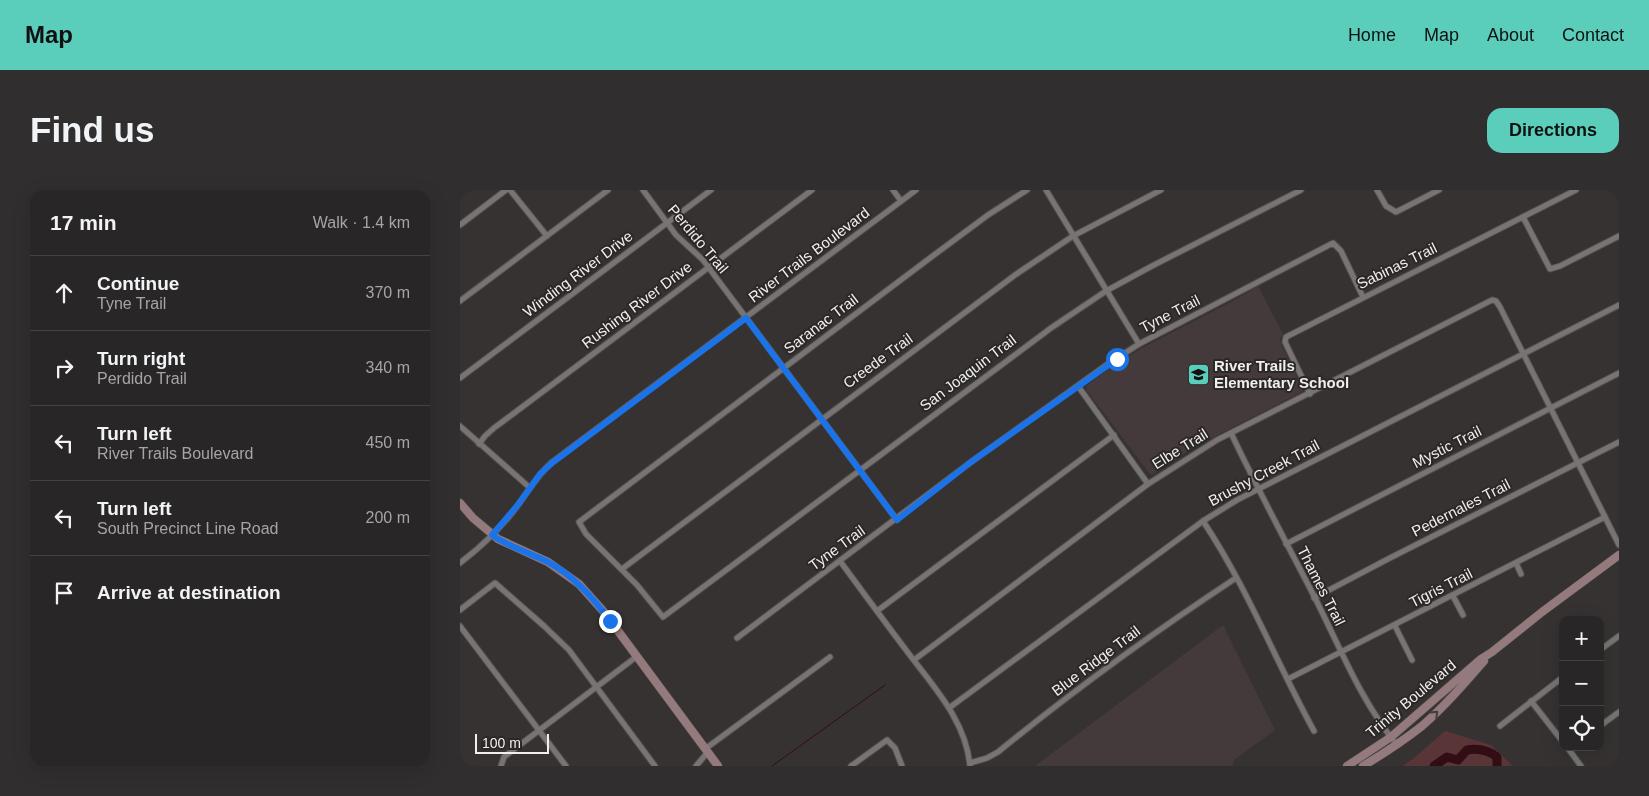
<!DOCTYPE html>
<html lang="en">
<head>
<meta charset="utf-8">
<style>
  body { margin:0; font-family:Arial,sans-serif; background:#302e2e; color:#f1f3f6 }
  .controls { position:absolute; right:15px; bottom:15px; display:grid; overflow:hidden; border-radius:10px; box-shadow:0 5px 20px #0002 }
  .controls button { width:45px; height:45px; display:grid; place-items:center; padding:0; border:0; border-bottom:1px solid #444343; background:#282626; color:#f1f3f6; font:25px sans-serif }
  .scale { position:absolute; left:15px; bottom:12px; width:74px; box-sizing:border-box; padding-left:5px; border:2px solid #f1eeee; border-top:0; font-size:14px; line-height:18px; white-space:nowrap; color:#f1eeee; -webkit-text-stroke:4px #2c2828; paint-order:stroke }
  .stop { position:absolute; width:15px; height:15px; margin:-11px; border:4px solid #1a73e8; border-radius:50%; background:#fff }
  .stop.end { background:#1a73e8; border-color:#fff; box-shadow:0 1px 5px #0008 }
  .list { margin:0; padding:0; list-style:none }
  h2 { display:flex; justify-content:space-between; align-items:center; height:65px; margin:0; padding:0 20px; font-size:21px }
  h2 small { font-size:16px; font-weight:400; color:#a5a5a7 }
  .list li { display:grid; grid-template-columns:32px 1fr auto; gap:15px; align-items:center; box-sizing:border-box; height:75px; padding:0 20px; border-top:1px solid #444343 }
  .list b { display:block; font-size:19px; white-space:nowrap }
  .list p { margin:0; font-size:16px; white-space:nowrap; color:#a5a5a7 }
  .list em { font-size:16px; font-style:normal; color:#a5a5a7 }
  .icon { flex:none; width:28px; height:28px; fill:none; stroke:currentColor; stroke-width:2; stroke-linecap:round; stroke-linejoin:round }
  .map { position:relative; flex:none; width:1159px; height:576px; overflow:hidden; border-radius:15px }
  header { display:flex; align-items:center; gap:30px; box-sizing:border-box; height:70px; padding:0 25px; background:#5bcebb; color:#111 }
  header strong { font-size:24px }
  nav { display:flex; gap:28px; margin-inline-start:auto; font-size:18px }
  .intro { display:flex; align-items:center; justify-content:space-between; box-sizing:border-box; height:120px; padding:0 30px }
  h1 { margin:0; font-size:35px }
  .button { padding:12px 22px; border-radius:15px; background:#5bcebb; color:#111; font-size:18px; font-weight:700 }
  main { display:flex; gap:30px; padding:0 30px }
  aside { flex:1; background:#282626; border-radius:15px; box-shadow:0 5px 20px #0002 }
  .map>svg:first-child { display:block }
  .built { fill:#453a3b }
  .green { fill:#5a3538 }
  .lines { fill:none; stroke-linecap:round; stroke-linejoin:round }
  .stream { stroke:#330d14; stroke-width:1 }
  .river { stroke:#330d14; stroke-width:9 }
  .street-casing { stroke:#545151; stroke-width:7 }
  .secondary-casing { stroke:#545151; stroke-width:9 }
  .street { stroke:#787474; stroke-width:5 }
  .secondary { stroke:#947a7c; stroke-width:8 }
  .oneway { stroke:#463c3d }
  .route { stroke:#1a73e8; stroke-width:6 }
  .labels { text-anchor:middle; stroke-width:4; stroke-linejoin:round; paint-order:stroke }
  .street-label { font-size:15px; fill:#f1eeee; stroke:#2c2828 }
  .poi-label { font-size:15px; font-weight:bold; fill:#f1eeee; stroke:#2c2828; text-anchor:start }
</style>
</head>
<body>
<header>
<strong>Map</strong>
<nav><a>Home</a><a>Map</a><a>About</a><a>Contact</a></nav>
</header>
<div class="intro"><h1>Find us</h1><a class="button">Directions</a></div>
<main>
<aside>
<h2>17 min<small>Walk · 1.4 km</small></h2>
<ul class="list">
<li><svg class="icon" aria-label="ahead" viewBox="0 0 24 24"><path d="M12 20V5M6 11l6-6 6 6"/></svg><div><b>Continue</b><p>Tyne Trail</p></div><em>370 m</em></li>
<li><svg class="icon" aria-label="right" viewBox="0 0 24 24"><path d="M7 20v-9h11M14 6l5 5-5 5"/></svg><div><b>Turn right</b><p>Perdido Trail</p></div><em>340 m</em></li>
<li><svg class="icon" aria-label="left" viewBox="0 0 24 24"><path d="M17 20v-9H6M10 6l-5 5 5 5"/></svg><div><b>Turn left</b><p>River Trails Boulevard</p></div><em>450 m</em></li>
<li><svg class="icon" aria-label="left" viewBox="0 0 24 24"><path d="M17 20v-9H6M10 6l-5 5 5 5"/></svg><div><b>Turn left</b><p>South Precinct Line Road</p></div><em>200 m</em></li>
<li><svg class="icon" aria-label="arrive" viewBox="0 0 24 24"><path d="M6 21V4h12l-3 4 3 4H6"/></svg><div><b>Arrive at destination</b></div></li>
</ul>
</aside>
<div class="map">
<svg width="1159" height="576" viewBox="0 0 1159 576">
  <rect width="100%" height="100%" fill="#363232"/>
  <g class="built">
    <polygon points="798,96 823,144 820,149 822,156 843,201 733,258 692,285 689,283 627,201 626,196 653,176 682,158 775,110"/>
    <polygon points="763,435 815,540 774,570 773,576 575,576"/>
  </g>
  <polygon class="green" points="985,541 1031,555 1053,576 942,576 953,569"/>
  <g class="lines">
    <polyline class="stream" points="312,576 425,495"/>
    <path class="river" d="M974,576l13,-9 11,3 9,-10c12,-2 21,0 30,7v9"/>
    <defs>
      <g id="street">
        <polyline points="50,0 87,46"/>
        <polyline points="183,0 216,45 243,70 437,330"/>
        <polyline points="433,0 441,11"/>
        <polyline points="567,0 528,25 474,65 119,332 126,344 177,395 203,427 591,138 646,101 692,76 841,0"/>
        <polyline points="586,0 679,154"/>
        <polyline points="917,0 926,16 936,22 979,0"/>
        <polyline points="1063,27 1090,79 1100,76 1159,46"/>
        <polyline points="0,35 46,0"/>
        <polyline points="0,111 148,0"/>
        <polyline points="0,188 251,0"/>
        <polyline points="618,196 688,294"/>
        <polyline points="850,204 825,152 826,147 1116,0"/>
        <polyline points="0,236 69,297"/>
        <path d="M771,243c26,55 55,109 83,163 26,51 46,104 83,149"/>
        <polyline points="19,254 25,246 34,238 352,0"/>
        <path d="M743,331c44,66 73,141 111,210"/>
        <polyline points="826,354 1159,183"/>
        <path d="M380,371c22,30 44,60 66,89 26,35 60,70 64,116"/>
        <path d="M0,373c21,-16 42,-36 58,-58 11,-15 19,-29 33,-42l365,-273"/>
        <polyline points="1056,373 1061,384"/>
        <polyline points="162,379 555,85 613,46 701,0"/>
        <polyline points="993,406 1003,425"/>
        <polyline points="854,408 926,370 1159,252"/>
        <polyline points="0,420 35,393 84,436 109,460 195,576"/>
        <polyline points="417,421 654,245"/>
        <polyline points="0,436 106,576"/>
        <polyline points="935,436 952,470"/>
        <polyline points="277,448 511,272 645,176 679,154 873,53 881,61 903,107"/>
        <polyline points="1140,460 1159,446"/>
        <polyline points="454,470 688,294 757,250 1032,110 1036,111 1040,117 1159,355"/>
        <polyline points="828,489 1145,327"/>
        <polyline points="1071,511 1103,552"/>
        <polyline points="489,518 743,331 777,310 1159,115"/>
        <polyline points="1040,536 1103,487"/>
        <polyline points="1140,536 1159,522"/>
        <polyline points="1107,557 1121,576"/>
        <polyline points="245,559 370,467"/>
        <path d="M510,573l17,-5 11,-6c76,-62 156,-120 238,-174"/>
        <polyline points="41,576 44,567 176,467"/>
        <polyline points="236,576 247,563"/>
        <polyline points="391,576 427,550 435,558 442,576"/>
      </g>
      <g id="secondary">
        <polyline points="0,313 13,328 38,349 88,372 119,394 144,422 258,576"/>
        <polyline points="887,576 931,547 1021,469 1032,462 1082,422 1159,365"/>
        <path d="M903,576c20,-12 40,-25 59,-40 22,-19 42,-42 62,-65"/>
      </g>
    </defs>
    <use href="#street" class="street-casing"/>
    <use href="#secondary" class="secondary-casing"/>
    <use href="#street" class="street"/>
    <use href="#secondary" class="secondary"/>
  </g>
  <defs><path id="oneway-chevron" d="M-2-3.5L2.5 0L-2 3.5" fill="none" stroke-width="1.6" stroke-linecap="round" stroke-linejoin="round" transform="scale(1.25)"/></defs>
  <use class="oneway" href="#oneway-chevron" transform="translate(975 524) rotate(-44)"/>
  <g class="lines">
    <path class="route" d="M150,431c-17,-24 -36,-45 -62,-59 -18,-9 -39,-15 -56,-27l25,-29 23,-32 12,-11 194,-145 151,202 74,-58 146,-103"/>
  </g>
  <defs>
    <symbol id="school-square" viewBox="-11 -11 22 22"><rect x="-9" y="-9" width="18" height="18" rx="4" fill="#5bcebb" stroke="#2c2828"/><path d="M0-5L7-2L0 1L-7-2ZM-4 1L0 2.5L4 1V4Q0 6-4 4Z" fill="#111"/></symbol>
  </defs>
  <g fill-rule="evenodd">
    <use href="#school-square" x="726" y="172" width="25" height="25"/>
  </g>
  <g class="labels">
    <g class="street-label">
      <text transform="translate(238 49) rotate(50)" y="5">Perdido Trail</text>
      <text transform="translate(349 65) rotate(-37)" y="5">River Trails Boulevard</text>
      <text transform="translate(937 76) rotate(-26)" y="5">Sabinas Trail</text>
      <text transform="translate(118 84) rotate(-37)" y="5">Winding River Drive</text>
      <text transform="translate(177 115) rotate(-37)" y="5">Rushing River Drive</text>
      <text transform="translate(710 124) rotate(-27)" y="5">Tyne Trail</text>
      <text transform="translate(361 134) rotate(-37)" y="5">Saranac Trail</text>
      <text transform="translate(418 171) rotate(-36)" y="5">Creede Trail</text>
      <text transform="translate(508 183) rotate(-37)" y="5">San Joaquin Trail</text>
      <text transform="translate(987 257) rotate(-27)" y="5">Mystic Trail</text>
      <text transform="translate(720 259) rotate(-32)" y="5">Elbe Trail</text>
      <text transform="translate(804 283) rotate(-28)" y="5">Brushy Creek Trail</text>
      <text transform="translate(1001 318) rotate(-27)" y="5">Pedernales Trail</text>
      <text transform="translate(377 358) rotate(-36)" y="5">Tyne Trail</text>
      <text transform="translate(861 396) rotate(63)" y="5">Thames Trail</text>
      <text transform="translate(981 398) rotate(-27)" y="5">Tigris Trail</text>
      <text transform="translate(636 471) rotate(-37)" y="5">Blue Ridge Trail</text>
      <text transform="translate(951 509) rotate(-40)" y="5">Trinity Boulevard</text>
    </g>
    <g class="poi-label">
      <text x="754" y="181">River Trails<tspan x="754" dy="17">Elementary School</tspan></text>
    </g>
  </g>
</svg>
<div class="controls">
<button>+</button>
<button>−</button>
<button><svg class="icon" aria-label="locate" viewBox="0 0 24 24"><circle cx="12" cy="12" r="6"/><path d="M12 2v4M12 18v4M2 12h4M18 12h4"/></svg></button>
</div>
<div class="scale">100 m</div>
<div class="stop" style="left:657px;top:169px"></div>
<div class="stop end" style="left:150px;top:431px"></div>
</div>
</main>
</body>
</html>
